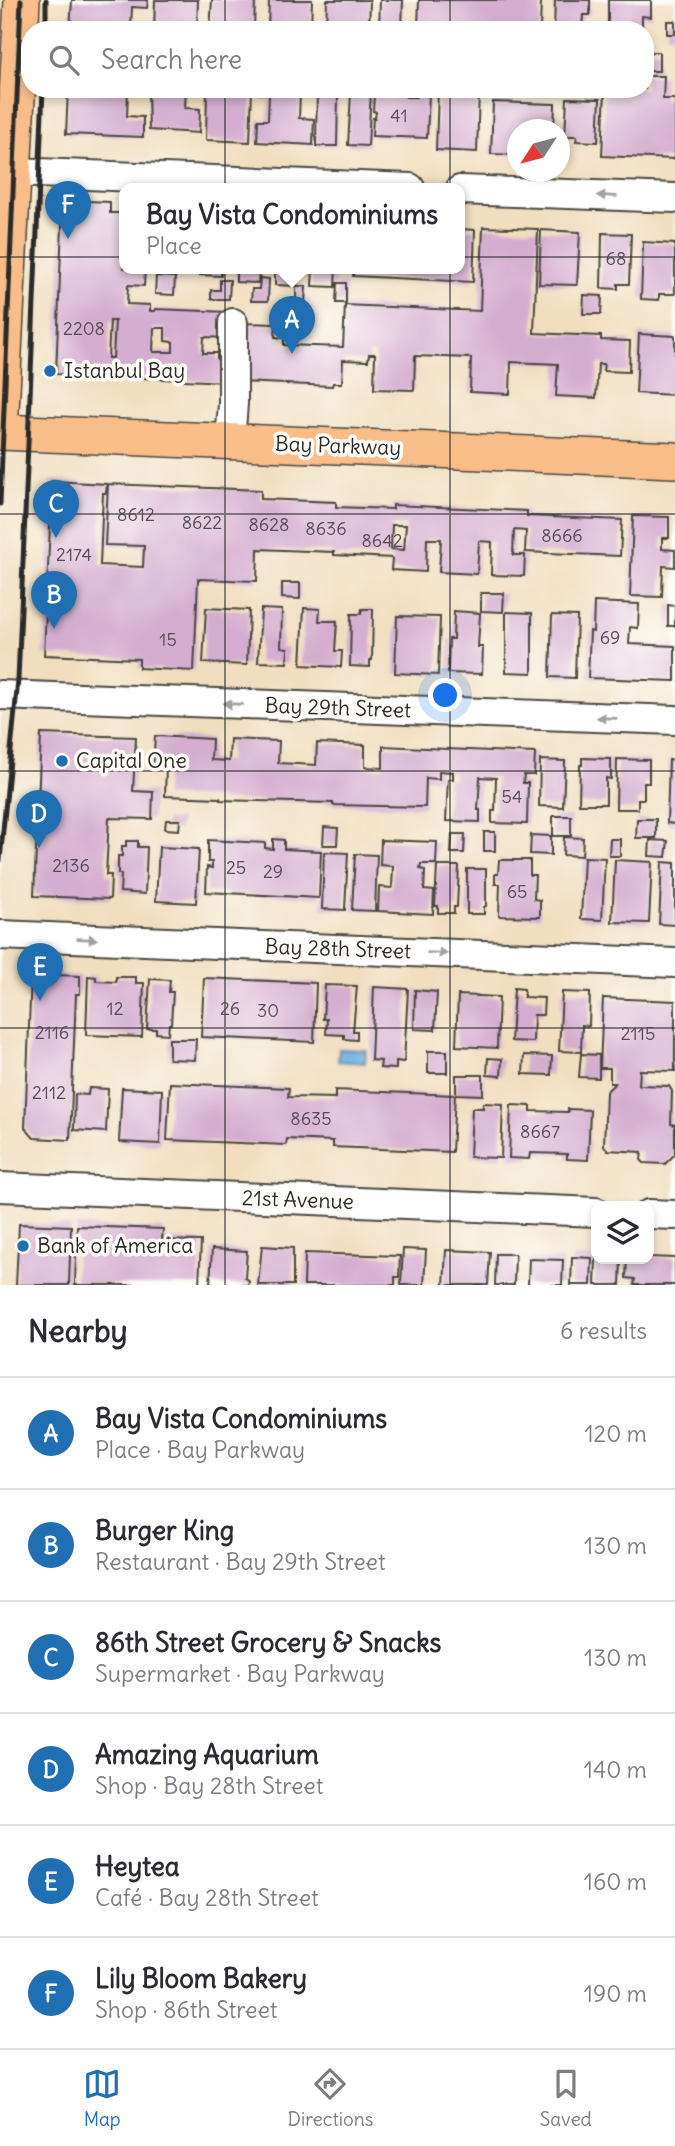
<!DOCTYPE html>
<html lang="en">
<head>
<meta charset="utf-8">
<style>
  body { margin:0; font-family:Delius,sans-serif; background:#f7f7f7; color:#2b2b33 }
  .controls { position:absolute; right:21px; bottom:21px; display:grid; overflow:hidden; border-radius:14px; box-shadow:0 4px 10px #0003 }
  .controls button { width:63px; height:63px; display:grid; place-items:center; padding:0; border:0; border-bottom:2px solid #e1e1e2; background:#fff; color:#2b2b33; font:35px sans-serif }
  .compass { position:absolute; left:507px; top:119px; width:63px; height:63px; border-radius:50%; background:#fff; box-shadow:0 4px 10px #0003; rotate:234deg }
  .you { position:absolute; left:446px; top:696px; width:24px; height:24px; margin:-18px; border:5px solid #fff; border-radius:50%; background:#1a73e8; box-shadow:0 0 0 10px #1a73e833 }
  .badge { display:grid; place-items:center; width:46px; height:46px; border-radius:50%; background:#1f6fb2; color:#fff; font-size:23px; font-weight:700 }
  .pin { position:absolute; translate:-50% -58px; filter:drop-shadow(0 2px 4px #0008) }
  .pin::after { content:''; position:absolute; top:37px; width:24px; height:21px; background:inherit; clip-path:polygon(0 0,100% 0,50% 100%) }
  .popup { position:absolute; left:119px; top:183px; width:346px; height:91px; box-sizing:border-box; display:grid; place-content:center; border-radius:14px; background:#fff; filter:drop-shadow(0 2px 5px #0005); font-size:23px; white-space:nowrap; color:#7c7c81 }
  .popup b { font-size:26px; color:#2b2b33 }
  .popup::after { content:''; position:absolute; left:50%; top:100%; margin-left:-14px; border:14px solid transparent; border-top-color:#fff }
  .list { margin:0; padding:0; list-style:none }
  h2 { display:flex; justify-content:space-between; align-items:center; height:91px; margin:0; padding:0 28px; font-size:30px }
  h2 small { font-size:23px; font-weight:400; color:#7c7c81 }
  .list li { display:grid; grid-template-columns:46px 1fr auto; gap:21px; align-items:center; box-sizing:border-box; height:112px; padding:0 28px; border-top:2px solid #e1e1e2 }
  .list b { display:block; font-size:26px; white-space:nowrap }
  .list p { margin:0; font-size:23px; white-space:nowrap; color:#7c7c81 }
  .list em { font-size:23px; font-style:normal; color:#7c7c81 }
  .icon { flex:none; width:38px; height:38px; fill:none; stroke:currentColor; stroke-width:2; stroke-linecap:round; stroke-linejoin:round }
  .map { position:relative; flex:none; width:675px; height:1285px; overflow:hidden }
  .search { position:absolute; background:#fff; box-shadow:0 4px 10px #0003; left:21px; right:21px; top:21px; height:77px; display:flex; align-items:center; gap:18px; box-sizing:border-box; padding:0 24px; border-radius:28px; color:#7c7c81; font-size:26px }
  .sheet { height:763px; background:#fff }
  nav { display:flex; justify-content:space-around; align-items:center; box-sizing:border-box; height:98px; border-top:2px solid #e1e1e2; background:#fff; font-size:19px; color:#7c7c81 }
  nav a { display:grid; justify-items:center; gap:4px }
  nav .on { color:#1f6fb2 }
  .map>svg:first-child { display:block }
  .water { fill:#69afe0; stroke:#4a6d86; stroke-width:2 }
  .building { fill:#d4aed0; fill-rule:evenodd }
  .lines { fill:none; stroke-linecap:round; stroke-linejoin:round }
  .minor-casing { stroke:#494641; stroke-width:32 }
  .major-casing { stroke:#494641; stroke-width:38 }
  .minor { stroke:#fff; stroke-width:28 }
  .major { stroke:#f8bd89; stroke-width:35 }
  .rail { stroke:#2b2b2b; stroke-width:5 }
  .oneway { fill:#a0a0a0 }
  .grid { fill:none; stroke:#2b2b2b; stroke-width:2; stroke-opacity:0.55 }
  .poi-dot { fill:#1f6fb2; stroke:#fdfcf7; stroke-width:2.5 }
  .labels { text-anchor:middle; stroke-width:7; stroke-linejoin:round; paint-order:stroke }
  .number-label { font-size:18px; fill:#554c54 }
  .poi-label { font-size:21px; fill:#2b2b2b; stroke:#fdfcf7; text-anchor:start }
  .street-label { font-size:21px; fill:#2b2b2b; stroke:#fdfcf7 }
</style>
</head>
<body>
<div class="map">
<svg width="675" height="1285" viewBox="0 0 675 1285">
  <rect width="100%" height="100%" fill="#fdfcf7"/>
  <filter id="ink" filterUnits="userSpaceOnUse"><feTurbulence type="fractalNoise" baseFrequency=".0143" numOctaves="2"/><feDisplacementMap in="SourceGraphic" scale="14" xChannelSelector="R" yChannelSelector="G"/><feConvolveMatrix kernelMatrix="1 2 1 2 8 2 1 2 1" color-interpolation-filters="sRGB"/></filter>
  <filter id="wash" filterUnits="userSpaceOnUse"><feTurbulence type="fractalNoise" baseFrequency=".00686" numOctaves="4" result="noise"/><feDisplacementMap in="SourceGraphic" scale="28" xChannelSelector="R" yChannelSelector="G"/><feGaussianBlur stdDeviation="1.57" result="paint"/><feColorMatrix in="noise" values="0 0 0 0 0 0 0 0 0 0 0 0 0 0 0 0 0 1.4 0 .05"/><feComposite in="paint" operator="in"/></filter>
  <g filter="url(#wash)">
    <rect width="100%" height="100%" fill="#f0debf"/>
    <polygon class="water" points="339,1049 366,1050 365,1063 338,1061"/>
    <g id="blocks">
      <g class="building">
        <polygon points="72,0 148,0 147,8 132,7 131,30 70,30"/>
        <polygon points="155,0 198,0 197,30 154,30"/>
        <polygon points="212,0 255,0 254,30 210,30"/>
        <polygon points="269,0 312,0 311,30 268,30"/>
        <polygon points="327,0 370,0 369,30 326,30"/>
        <polygon points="380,0 403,0 402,30 379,30"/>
        <polygon points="419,0 541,0 540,30 418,30"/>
        <polygon points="555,0 590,0 590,15 583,15 582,30 554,30"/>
        <polygon points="608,0 651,0 651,17 642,16 642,30 608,30"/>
        <rect x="667" y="21" width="8" height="13"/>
        <rect x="645" y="52" width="14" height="19"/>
        <polygon points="645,76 664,76 663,99 675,99 675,159 602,156 605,89 645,89"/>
        <polygon points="68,89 128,89 127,116 143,117 143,137 66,134"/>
        <polygon points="148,89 186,89 185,108 200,109 199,133 149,130"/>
        <polygon points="207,89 252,89 250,142 206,140"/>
        <polygon points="259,89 316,89 316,96 300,95 299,118 314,119 313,145 257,142 258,120 268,120 269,94 259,94"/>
        <polygon points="317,89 329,89 329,96 338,96 337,146 316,146"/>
        <polygon points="361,89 371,90 368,146 348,145 351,93 361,94"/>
        <polygon points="378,89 397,91 397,89 407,89 406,97 416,97 417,89 425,89 425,93 429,93 427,138 372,136 373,118 375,118 376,112 373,111 374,96 378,96"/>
        <polygon points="438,90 479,91 477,152 436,150"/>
        <polygon points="567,98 600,99 598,142 576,141 577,136 565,136"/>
        <polygon points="493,102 555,104 554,130 517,130 517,155 491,154"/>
        <path d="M63,200l47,2v11h14v55l21,1 -1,17 -16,-1 -1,19 23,1v6h5v-2l74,3 -1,26 -24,-1 -1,16h14v6h10l-1,23 -170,-8zM110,321h5l-2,37h-5zM154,328h11v13l8,1v10h-20z"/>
        <polygon points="483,227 538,229 534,333 601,336 601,340 630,341 629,372 603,371 604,364 598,364 596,398 556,396 558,364 511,362 510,394 470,392 471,358 415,356 414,390 374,389 375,354 369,354 368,361 343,360 342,383 333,383 332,386 239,382 242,323 276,324 275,337 284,338 284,345 343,347 345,305 480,311"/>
        <polygon points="460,229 475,230 473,282 353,276 354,268 460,268"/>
        <polygon points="541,230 580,232 577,285 539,284"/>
        <polygon points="602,233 631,234 629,284 618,284 618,289 601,288"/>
        <polygon points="643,242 675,244 675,294 659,294 659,300 641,299"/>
        <polygon points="161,268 183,268 183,275 161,274"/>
        <polygon points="199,268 221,268 221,276 199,275"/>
        <polygon points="236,268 259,268 258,283 236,282"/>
        <polygon points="275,268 298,268 297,286 306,286 305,302 296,301 296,286 275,285"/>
        <polygon points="313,268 336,268 335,287 312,286"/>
        <polygon points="156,276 175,277 174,295 155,294"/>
        <polygon points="260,278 269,279 268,301 251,301 252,289 259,289"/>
        <polygon points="220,280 230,280 229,299 211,299 211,290 220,290"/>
        <polygon points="337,283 346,283 346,303 336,303"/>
        <polygon points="584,295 602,296 601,314 583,314"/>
        <polygon points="639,334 675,336 675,395 636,393"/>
        <path d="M52,481l55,3 -1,9h-3l-3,72 43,2 1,-21 -39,-1 3,-61 153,6v9l75,3v5l57,2v-4l134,6v5l95,4 -2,36 -95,-4 1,-21 -12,-1 -1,25h12l-1,21 -33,-1 1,-33 -13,-1 -2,33 -38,-2 2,-33h-14l-1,33 -35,-2 1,-12 -58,-3v-3l-76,-3 -1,32 -59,-2 -4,92 -55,-3v-9l-95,-4zM392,525h14l-2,25 -13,-1z"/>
        <polygon points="633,516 669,517 669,538 662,538 662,549 675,550 675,567 663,566 662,597 630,596"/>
        <polygon points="282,583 300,583 300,599 282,598"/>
        <polygon points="481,593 504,593 503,612 481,611"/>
        <polygon points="594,602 639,604 638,628 630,627 629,644 675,646 675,681 588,678 590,631 593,632"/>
        <polygon points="668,605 675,606 675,626 668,626"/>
        <polygon points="206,608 249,610 247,665 203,663"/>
        <polygon points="304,608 320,609 319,621 337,621 335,651 342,651 341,667 301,665"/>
        <polygon points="261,609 282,610 281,647 288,648 287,663 258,662"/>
        <polygon points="362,609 373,609 372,660 370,660 370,667 350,666 351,614 361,614"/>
        <polygon points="454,611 480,613 478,647 483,647 482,674 448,673 449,639 453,639"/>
        <polygon points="506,612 532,613 532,673 506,672"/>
        <polygon points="552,615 577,616 575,678 550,677"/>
        <polygon points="397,616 440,617 438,675 395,673"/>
        <polygon points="41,734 136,737 133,791 153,792 152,819 109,818 106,875 111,875 110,899 34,896"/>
        <polygon points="155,736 212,739 211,760 229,761 230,739 279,741 278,763 316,765 317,743 365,745 365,767 383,768 383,746 535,753 534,775 524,775 523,783 528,783 527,824 492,823 492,811 495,811 496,778 480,777 478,810 480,810 480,822 446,821 448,779 453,779 453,772 439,771 439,779 426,778 425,807 333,805 333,803 220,800 220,798 165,796 166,767 153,767"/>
        <polygon points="582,758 611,759 611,779 606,778 606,804 579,804 580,765 582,765"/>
        <polygon points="617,759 649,760 649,783 644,783 644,799 638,799 638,809 616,809"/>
        <polygon points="540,760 565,761 563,807 539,806"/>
        <polygon points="669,760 675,760 675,824 667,823"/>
        <rect x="553" y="816" width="18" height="20"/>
        <polygon points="637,819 656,819 656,838 636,838"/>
        <polygon points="166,820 180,820 179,830 165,829"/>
        <polygon points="324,827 338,828 337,845 323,845"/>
        <rect x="484" y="832" width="11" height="19"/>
        <polygon points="452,834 465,834 464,853 451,853"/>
        <polygon points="531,835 551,836 551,855 530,854"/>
        <polygon points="564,837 583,838 582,856 563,855"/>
        <polygon points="273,839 284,840 284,849 321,851 319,898 206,892 207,867 212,868 212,862 208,862 208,840 265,843 265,848 273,849"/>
        <polygon points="610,839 620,839 620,856 609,856"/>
        <polygon points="381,840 437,842 436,864 421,864 420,869 425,870 424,890 434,891 433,914 378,911 379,887 392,888 393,866 380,865"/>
        <polygon points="650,840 668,841 666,857 649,856"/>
        <polygon points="126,841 138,841 138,847 147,847 145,894 120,892 121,874 118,874 118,856 122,856 122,846 126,846"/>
        <polygon points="159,847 199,849 196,903 156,901"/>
        <polygon points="324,852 348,853 345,910 322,909"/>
        <polygon points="355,854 377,855 375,911 352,910"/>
        <polygon points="584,857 605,858 602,920 581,919"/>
        <polygon points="499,860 530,860 530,875 535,875 534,899 540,900 540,917 499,916 500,884 495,884 495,874 498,874"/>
        <polygon points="615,860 652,862 649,923 612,922"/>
        <polygon points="662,862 675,863 675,925 659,924"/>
        <polygon points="437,866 459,866 457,907 454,907 454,913 438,913 438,906 435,906"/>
        <polygon points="467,869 486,869 486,906 484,907 484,914 467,914"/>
        <polygon points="31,974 80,976 80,994 76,994 70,1140 34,1138 25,1128"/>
        <polygon points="88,976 96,977 96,981 116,982 116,977 136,977 136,983 144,983 142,1037 86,1035"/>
        <polygon points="204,978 316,983 314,1042 201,1037"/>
        <polygon points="150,979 170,980 169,992 173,992 171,1024 169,1024 168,1034 156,1033 156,1029 147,1029"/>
        <polygon points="325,985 357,986 353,1031 357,1031 357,1040 344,1039 344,1035 326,1034 327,1019 323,1019"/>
        <polygon points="374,987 408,989 404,1062 396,1061 396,1069 380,1068 381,1061 371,1060"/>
        <polygon points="514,988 524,989 524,997 544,998 543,1015 534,1015 533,1042 511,1041"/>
        <polygon points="415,990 437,992 435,1030 414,1029"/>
        <polygon points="562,992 590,993 589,1026 582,1025 581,1052 559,1051"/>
        <polygon points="458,995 499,997 497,1048 456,1046"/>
        <polygon points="603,998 675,1001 675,1071 640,1070 639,1085 669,1086 672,1091 671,1124 675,1125 675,1154 665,1164 644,1163 641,1160 642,1152 608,1150 604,1146 606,1092 615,1083 610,1083 610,1068 600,1068"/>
        <polygon points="169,1039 196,1039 195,1060 169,1059"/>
        <rect x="428" y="1051" width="19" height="22"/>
        <polygon points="581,1054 599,1055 599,1078 579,1077"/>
        <polygon points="524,1055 552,1056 551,1075 523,1074"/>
        <polygon points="488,1058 502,1059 501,1076 487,1075"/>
        <polygon points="456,1075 483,1075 483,1095 456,1094"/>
        <polygon points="170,1083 289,1088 288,1097 335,1098 335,1090 455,1095 452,1152 333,1147 333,1141 287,1139 286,1145 167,1140"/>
        <polygon points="89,1088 108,1089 106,1132 74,1130 75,1094 88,1095"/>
        <polygon points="122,1088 162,1090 160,1144 119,1142"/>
        <polygon points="483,1103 503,1104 501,1158 470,1157 472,1108 483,1108"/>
        <polygon points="511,1105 531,1106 531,1111 568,1112 568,1109 590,1110 588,1160 567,1159 567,1154 530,1153 529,1159 509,1158"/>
        <polygon points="19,1224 71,1226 69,1285 16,1285"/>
        <polygon points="77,1226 163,1229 162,1240 201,1241 199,1285 75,1285"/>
        <polygon points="262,1246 293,1248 293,1285 258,1285"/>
        <polygon points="212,1249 247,1251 245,1277 249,1281 248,1285 210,1285"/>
        <polygon points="403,1249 426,1250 424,1285 401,1285"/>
        <polygon points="446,1250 490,1252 488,1285 444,1285"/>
        <polygon points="305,1253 400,1256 399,1277 395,1277 395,1285 304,1285"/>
        <polygon points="496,1254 515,1254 514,1285 495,1285"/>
        <polygon points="572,1257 592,1258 591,1285 571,1285"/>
        <polygon points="649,1257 675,1258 675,1285 634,1285 635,1279 626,1278 627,1259 649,1259"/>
        <polygon points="529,1259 563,1260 562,1285 528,1285"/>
        <polygon points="596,1259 621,1259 620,1285 595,1285"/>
      </g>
    </g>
  </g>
  <g filter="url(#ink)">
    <use href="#blocks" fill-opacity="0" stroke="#494641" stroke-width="2"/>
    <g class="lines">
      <defs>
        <g id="minor">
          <polyline points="13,172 410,188"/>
          <polyline points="460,190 675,198"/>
          <polyline points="230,441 233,404 233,323"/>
          <polyline points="0,695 675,720"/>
          <polyline points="0,935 675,963"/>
          <polyline points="0,1187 596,1212"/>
          <polyline points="649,1214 675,1215"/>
        </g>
        <g id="major">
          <polyline points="0,431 22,0"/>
          <polyline points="0,432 675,460"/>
        </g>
      </defs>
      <use href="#minor" class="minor-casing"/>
      <use href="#major" class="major-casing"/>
      <use href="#minor" class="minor"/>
      <use href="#major" class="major"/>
      <g class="rail">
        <polyline points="46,30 46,0"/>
        <polyline points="0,504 21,0"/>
        <polyline points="0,860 18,680 43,89"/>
      </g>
    </g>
    <defs><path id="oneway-solid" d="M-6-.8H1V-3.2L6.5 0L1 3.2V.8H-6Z" transform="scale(1.75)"/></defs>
    <g class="oneway">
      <use href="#oneway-solid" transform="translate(607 196) rotate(-178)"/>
      <use href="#oneway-solid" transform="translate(233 704) rotate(-178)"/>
      <use href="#oneway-solid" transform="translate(607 718) rotate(-178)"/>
      <use href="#oneway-solid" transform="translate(87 939) rotate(2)"/>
      <use href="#oneway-solid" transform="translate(437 953) rotate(2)"/>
    </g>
  </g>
  <path class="grid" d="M225,0v30M450,0v30M225,89v1196M450,89v1196M0,257h675M0,514h675M0,771h675M0,1028h675"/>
  <g class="poi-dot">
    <circle cx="50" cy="371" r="7"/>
    <circle cx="62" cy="761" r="7"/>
    <circle cx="23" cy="1246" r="7"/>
  </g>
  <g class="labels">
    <g class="number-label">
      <text x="399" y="122">41</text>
      <text x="616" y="265">68</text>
      <text x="84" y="335">2208</text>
      <text x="136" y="521">8612</text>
      <text x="202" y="529">8622</text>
      <text x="269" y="531">8628</text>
      <text x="326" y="535">8636</text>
      <text x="562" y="542">8666</text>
      <text x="382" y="547">8642</text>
      <text x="74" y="561">2174</text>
      <text x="610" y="644">69</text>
      <text x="168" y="646">15</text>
      <text x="512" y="803">54</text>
      <text x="71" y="872">2136</text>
      <text x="236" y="874">25</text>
      <text x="273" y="878">29</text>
      <text x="517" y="898">65</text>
      <text x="115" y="1015">12</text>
      <text x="230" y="1015">26</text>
      <text x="268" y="1017">30</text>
      <text x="52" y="1039">2116</text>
      <text x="638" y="1040">2115</text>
      <text x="49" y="1099">2112</text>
      <text x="311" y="1125">8635</text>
      <text x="540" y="1138">8667</text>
    </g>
    <g class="poi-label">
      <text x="64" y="378">Istanbul Bay</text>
      <text x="76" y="768">Capital One</text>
      <text x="37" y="1253">Bank of America</text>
    </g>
    <g class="street-label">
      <text transform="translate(338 446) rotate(2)" y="7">Bay Parkway</text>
      <text transform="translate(338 708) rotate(2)" y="7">Bay 29th Street</text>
      <text transform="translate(338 949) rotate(2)" y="7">Bay 28th Street</text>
      <text transform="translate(298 1200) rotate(2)" y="7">21st Avenue</text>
    </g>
  </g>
</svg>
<div class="controls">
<button><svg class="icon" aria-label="layers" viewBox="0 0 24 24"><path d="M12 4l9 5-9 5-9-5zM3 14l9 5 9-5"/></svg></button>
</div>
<svg class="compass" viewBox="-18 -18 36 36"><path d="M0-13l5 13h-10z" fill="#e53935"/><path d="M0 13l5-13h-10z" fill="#7c7c81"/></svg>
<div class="you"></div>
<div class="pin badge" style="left:292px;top:354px">A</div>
<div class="popup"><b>Bay Vista Condominiums</b>Place</div>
<div class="pin badge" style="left:54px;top:629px">B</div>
<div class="pin badge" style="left:56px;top:538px">C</div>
<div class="pin badge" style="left:39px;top:848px">D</div>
<div class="pin badge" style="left:40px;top:1001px">E</div>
<div class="pin badge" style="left:68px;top:239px">F</div>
<div class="search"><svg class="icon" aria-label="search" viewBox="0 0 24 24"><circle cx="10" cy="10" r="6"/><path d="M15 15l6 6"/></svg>Search here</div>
</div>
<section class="sheet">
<h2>Nearby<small>6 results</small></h2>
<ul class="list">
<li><span class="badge">A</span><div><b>Bay Vista Condominiums</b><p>Place · Bay Parkway</p></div><em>120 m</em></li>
<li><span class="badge">B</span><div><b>Burger King</b><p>Restaurant · Bay 29th Street</p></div><em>130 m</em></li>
<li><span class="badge">C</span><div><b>86th Street Grocery &amp; Snacks</b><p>Supermarket · Bay Parkway</p></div><em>130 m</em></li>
<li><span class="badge">D</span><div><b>Amazing Aquarium</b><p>Shop · Bay 28th Street</p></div><em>140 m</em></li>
<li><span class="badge">E</span><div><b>Heytea</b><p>Café · Bay 28th Street</p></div><em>160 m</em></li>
<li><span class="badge">F</span><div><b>Lily Bloom Bakery</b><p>Shop · 86th Street</p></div><em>190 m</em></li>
</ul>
</section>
<nav>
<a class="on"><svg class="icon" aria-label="map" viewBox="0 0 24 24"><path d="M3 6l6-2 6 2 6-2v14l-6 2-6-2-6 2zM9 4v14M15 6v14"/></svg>Map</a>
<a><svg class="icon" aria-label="directions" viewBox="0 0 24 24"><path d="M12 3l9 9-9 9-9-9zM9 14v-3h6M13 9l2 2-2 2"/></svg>Directions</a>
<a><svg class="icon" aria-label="saved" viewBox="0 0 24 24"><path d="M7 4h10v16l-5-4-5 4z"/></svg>Saved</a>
</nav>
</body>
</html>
